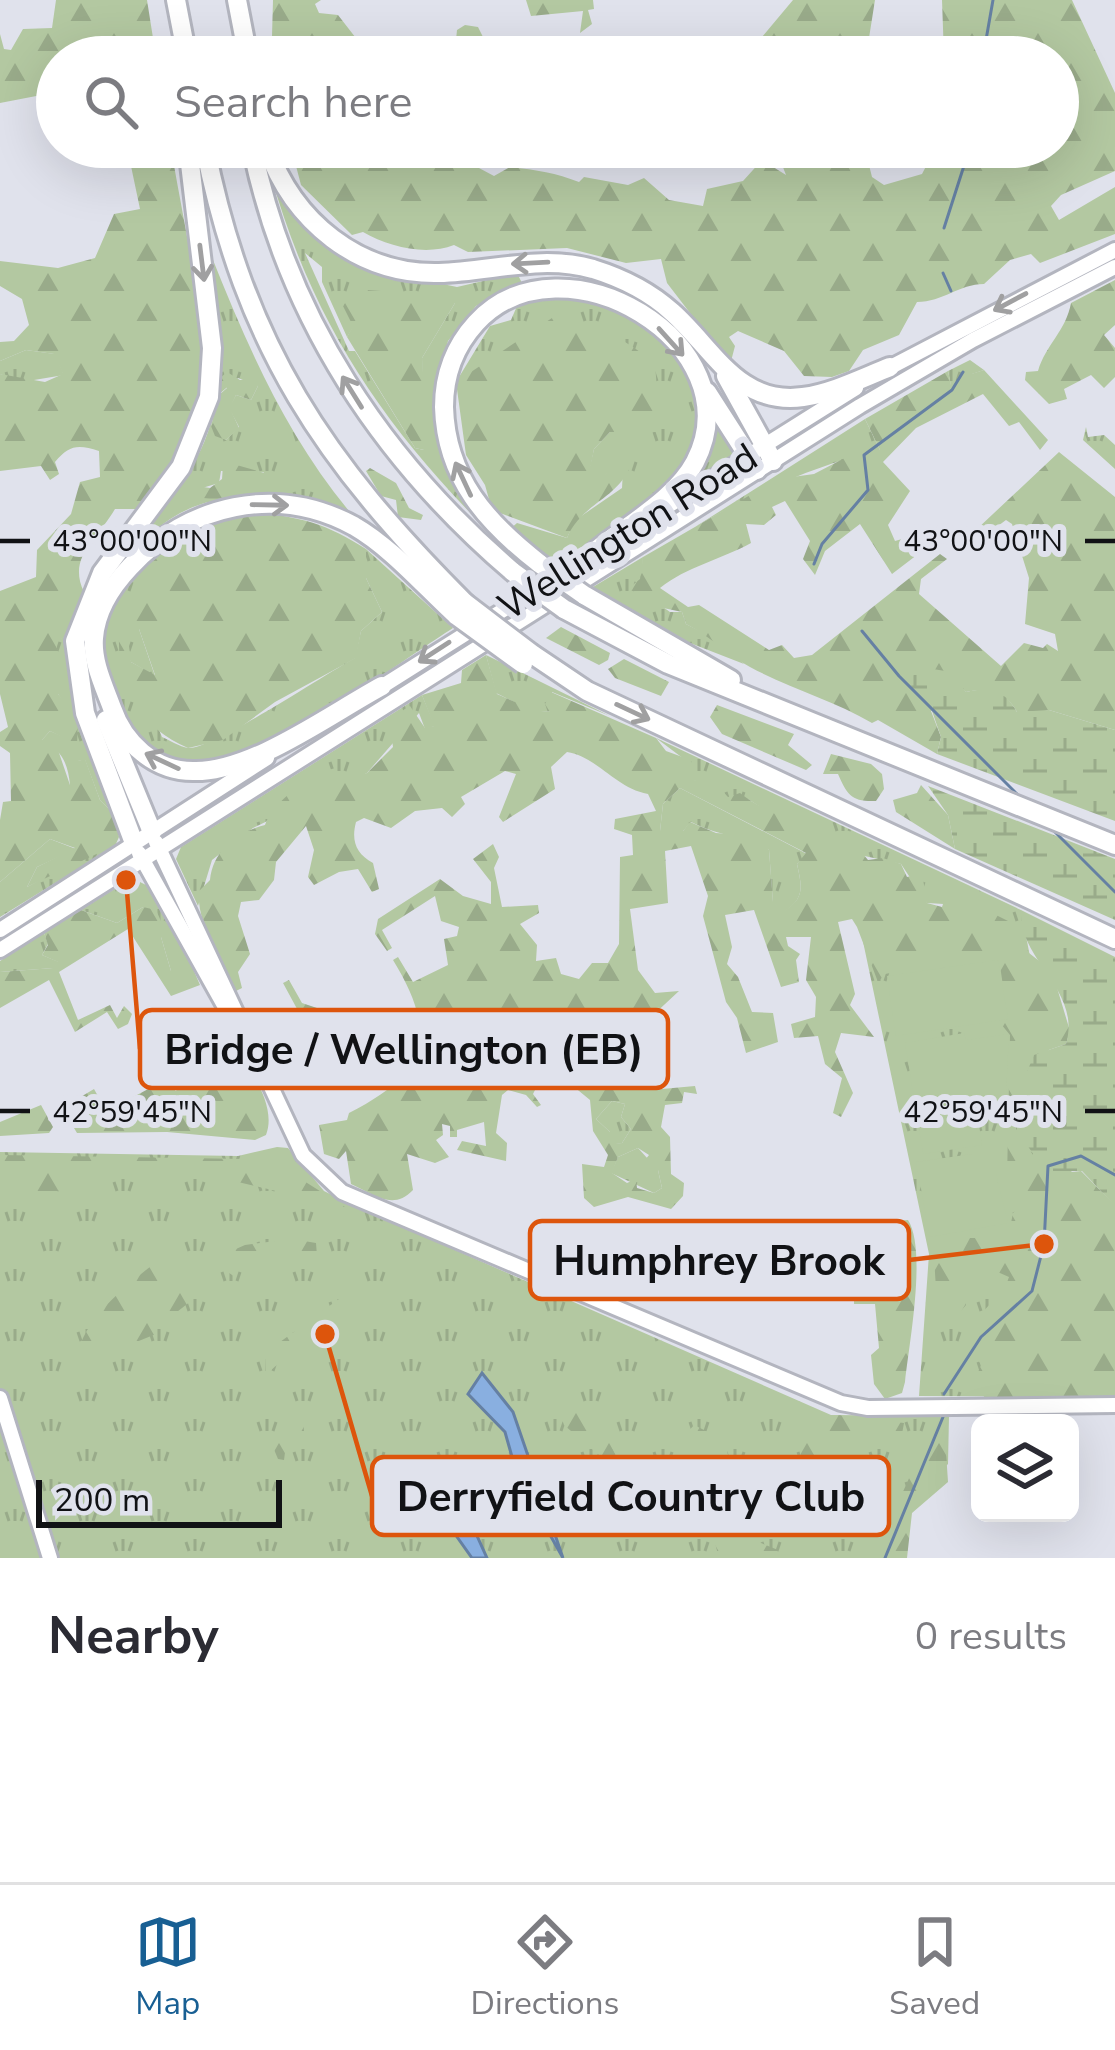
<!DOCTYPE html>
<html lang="en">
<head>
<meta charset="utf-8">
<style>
  body { margin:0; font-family:"Nunito Sans",sans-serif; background:#f7f7f7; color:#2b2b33 }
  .controls { position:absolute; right:36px; bottom:36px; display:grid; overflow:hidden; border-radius:18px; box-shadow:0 12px 48px #0002 }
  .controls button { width:108px; height:108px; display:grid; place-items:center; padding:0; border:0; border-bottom:3px solid #e1e1e2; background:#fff; color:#2b2b33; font:60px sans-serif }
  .scale { position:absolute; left:36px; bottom:30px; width:246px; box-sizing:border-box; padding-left:12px; border:6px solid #111215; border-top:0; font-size:33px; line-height:42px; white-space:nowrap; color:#111215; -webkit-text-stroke:9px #e0e2ec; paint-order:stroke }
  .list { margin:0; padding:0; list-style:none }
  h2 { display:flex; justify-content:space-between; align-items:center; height:156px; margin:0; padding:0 48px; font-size:51px }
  h2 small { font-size:39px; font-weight:400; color:#7c7c81 }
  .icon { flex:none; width:66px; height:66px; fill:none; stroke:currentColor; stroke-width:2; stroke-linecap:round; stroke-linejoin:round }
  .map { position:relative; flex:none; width:1115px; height:1558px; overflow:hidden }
  .search { position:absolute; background:#fff; box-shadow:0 12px 48px #0002; left:36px; right:36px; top:36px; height:132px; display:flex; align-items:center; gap:30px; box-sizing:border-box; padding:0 42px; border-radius:66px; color:#7c7c81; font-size:45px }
  .sheet { height:324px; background:#fff }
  nav { display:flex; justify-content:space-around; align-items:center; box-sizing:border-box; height:168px; border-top:3px solid #e1e1e2; background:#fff; font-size:33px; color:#7c7c81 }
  nav a { display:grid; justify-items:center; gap:6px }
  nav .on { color:#185f93 }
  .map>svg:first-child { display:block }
  .grass { fill:url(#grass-tufts); fill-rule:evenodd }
  .forest { fill:url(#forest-firs); fill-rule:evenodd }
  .wetland { fill:url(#wetland-marsh) }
  .pitch { fill:#b3c8a1 }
  .water { fill:#89afe0; stroke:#6580a3; stroke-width:3 }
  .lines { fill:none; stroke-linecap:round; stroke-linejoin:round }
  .stream { stroke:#6580a3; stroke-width:3 }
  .secondary-casing { stroke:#b3b5bf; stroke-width:20 }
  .highway-casing { stroke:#b3b5bf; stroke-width:24 }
  .secondary { stroke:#fff; stroke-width:14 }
  .highway { stroke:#fff; stroke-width:18 }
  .highway-bridge-casing { stroke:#b3b5bf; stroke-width:24; stroke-linecap:butt }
  .highway-bridge { stroke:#fff; stroke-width:18 }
  .oneway { stroke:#a0a0a1 }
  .ticks { fill:none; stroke:#111215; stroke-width:4.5 }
  .labels { text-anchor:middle; stroke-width:12; stroke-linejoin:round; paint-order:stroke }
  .street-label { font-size:39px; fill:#111215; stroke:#e0e2ec }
  .ticks-label { font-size:30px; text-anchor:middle; fill:#111215; stroke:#e0e2ec; stroke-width:12; stroke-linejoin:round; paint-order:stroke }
  .leader { fill:none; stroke:#dd550c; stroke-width:4.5 }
  .callout-dot { fill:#dd550c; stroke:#e0e2ec; stroke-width:4.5 }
  .callout { fill:#e0e2ec; stroke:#dd550c; stroke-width:4.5 }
  .callout-label { font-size:42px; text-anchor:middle; font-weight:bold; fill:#111215 }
</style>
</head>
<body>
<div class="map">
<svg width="1115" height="1558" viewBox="0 0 1115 1558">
  <defs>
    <pattern id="grass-tufts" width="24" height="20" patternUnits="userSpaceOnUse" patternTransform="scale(3)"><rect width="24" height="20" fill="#b3c8a1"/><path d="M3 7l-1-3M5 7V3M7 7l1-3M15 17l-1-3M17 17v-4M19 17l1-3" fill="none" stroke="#99ab8a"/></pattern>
    <pattern id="forest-firs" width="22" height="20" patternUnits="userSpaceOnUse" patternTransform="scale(3)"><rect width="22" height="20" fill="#b3c8a1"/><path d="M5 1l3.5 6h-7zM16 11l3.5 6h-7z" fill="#99ab8a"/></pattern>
    <pattern id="wetland-marsh" width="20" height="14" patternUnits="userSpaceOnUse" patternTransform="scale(3)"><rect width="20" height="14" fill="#b3c8a1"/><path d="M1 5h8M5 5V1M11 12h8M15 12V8" fill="none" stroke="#99ab8a"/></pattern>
  </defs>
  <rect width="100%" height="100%" fill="#e0e2ec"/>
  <g class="grass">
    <path d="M271,176l86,90 100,21 60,-14 6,12 -47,21 -28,35 -8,32 4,64 37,87c-103,-105 -169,-205 -210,-348zM305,253l17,14v15l25,55 7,-11 101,-23 -33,55 2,92 -9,-2 -60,-97h-6z"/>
    <path d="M211,255c38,95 76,183 143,262 -36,-6 -75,-18 -111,-19 -87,-2 -143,83 -161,157 2,-93 98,-140 126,-223 19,-59 3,-117 3,-177zM238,378l20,8 -7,14 -15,-5 -7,13 10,19 -13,13 -15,-14 7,-31zM221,471l43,1 -16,25h-49l3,-9 17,-5z"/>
    <path d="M555,291c24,7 58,11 79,24 51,32 88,103 50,158 -24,33 -93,67 -128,90l-47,-33 8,-7 50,15 7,-17 48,-33 2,-38 -19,26 -17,-1 6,-26 16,-17 30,-3 -184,-47 34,-56 21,-6 6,-14z"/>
    <polygon points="26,350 55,354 64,375 22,382 0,374 0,361"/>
    <polygon points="970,360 984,370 972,374 967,386 951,386 948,371"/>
    <polygon points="716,417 738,454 687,486 709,449"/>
    <path d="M865,419l15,31c-64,15 -125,42 -185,77z"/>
    <polygon points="1086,427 1088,437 1104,435 1115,445 1115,469 1083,440"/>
    <path d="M169,543l-30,86 16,47 -24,-14 -12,-28 43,103c7,3 18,10 26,11 24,2 137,-74 167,-90l6,-27 21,-19 -16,-34v-29l87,79c-55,35 -186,133 -248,137 -73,5 -119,-92 -95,-154 11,-30 36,-47 59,-68z"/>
    <polygon points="643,557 642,592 670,612 682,612 686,624 723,643 744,664 690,643 593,587"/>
    <path d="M73,618l-4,54 47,144 -16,-16 -15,-40 -7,1v25l-8,-1c-2,-21 -8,-36 -29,-44l9,-10 27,12 -9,-34 -10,-15 -4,-54 12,-3z"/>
    <polygon points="486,655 610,716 552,692 552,712 532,711 496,693"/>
    <polygon points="422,695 435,726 425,729 419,713 367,773 253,828 212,860 198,906 176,859 181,847"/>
    <polygon points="656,738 1021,910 1115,1397 919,1396 929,1254 850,880 936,910 960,905 927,903 901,864 819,846 748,799 728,798 694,780 684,759"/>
    <path d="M680,788l127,66 -10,10c5,23 8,34 -13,48l-11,-9 -4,-53c-29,-15 -51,-14 -78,-28l-8,9h-23l3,-27z"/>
    <polygon points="119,837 115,846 0,917 0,882 50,839 76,849 37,867 27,887"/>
    <polygon points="132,878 146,885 194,971 171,971 161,937 143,907 117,923 81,910"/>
    <polygon points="44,933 48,944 42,955 59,962 54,968 0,972 0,961"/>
    <polygon points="612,1101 625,1104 621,1117 631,1129 622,1143 610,1145 610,1132 596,1119"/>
    <polygon points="277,1147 288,1148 324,1191 348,1203 831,1415 949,1416 948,1464 911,1501 876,1558 0,1558 0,1152 238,1156"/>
    <polygon points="638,1148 658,1170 662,1188 654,1193 611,1173 618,1157"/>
  </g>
  <g class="forest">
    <polygon points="56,0 147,0 156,57 57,57 57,92 0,103 0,34 4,49 11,50 23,29 52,28"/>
    <polygon points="273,0 321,0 315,4 319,13 338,15 359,42 357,57 278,57 272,36"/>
    <polygon points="526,0 593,0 594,9 588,10 592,24 580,33 583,11 531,16"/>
    <polygon points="793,0 875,0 866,57 722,57 762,37"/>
    <path d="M942,0h130l43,93v78l-54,24 -10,11 8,14 56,-33v47l-75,29 -9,-9 -21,6 -26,24c-25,0 -41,18 -67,18l-18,33 -36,15 -14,21 -17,6 -28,-1 -20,-25 -46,-20 -9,6 6,9 -5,19 -63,-82 -6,-24 -35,4 -59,-15 -99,4 -14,-7c-28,11 -65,2 -91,-13l-11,3 -51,-50 -10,-38h137l20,16 16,-3 30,16 16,-9c27,3 46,6 69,15l5,-5 44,8 16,-7 25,22 34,6 4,-17 36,-8 19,-21 24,15 -8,-21 10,-7h68l11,10 5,20 12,8 38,-11 14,-27h122v-90h-114z"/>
    <polygon points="465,25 478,27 493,57 462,57 455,50 457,30"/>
    <path d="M127,147h44c11,72 41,189 27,258 -8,40 -36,73 -60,104h-23c-18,31 -48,48 -31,83l-18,45 -11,4 9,35 -6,18 20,23 -1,28 -27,-14 -8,9 15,7 13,38h8v-24l7,-2 15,41 16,16 3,21 -12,12 -80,38 10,-20 38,-19 -25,-9 -50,43v-62l3,-18 8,-1 -1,-48 -10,-7v-14l8,-5 -8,-33v-103l36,-14 1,-27 34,-36 9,-32 20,-5 -1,-26c-21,-7 -30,-6 -44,11l4,12 -9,6 -9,-14 -41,5v-97l45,8 18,-8 -9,-20 -28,-4 -26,11v-19l14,-1 15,-16 -7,-26 -22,-13v-25l58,7 37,-10 19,-44 26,-5z"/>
    <path d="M1115,280v45l-11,10 11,13v29l-11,11 -13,-13 -27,14 3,10 -18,5 -24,-24 1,-8 12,-1c8,-27 28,-40 33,-68z"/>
    <polygon points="352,289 453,296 455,303 422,358 428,445 424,450 415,448 347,337 353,326 343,306"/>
    <path d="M552,318c43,3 69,19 103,45l5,69h-50l-16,17 -5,26h16l18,-27 9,15c-15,38 -50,39 -65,75l-75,-28 -7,-25 -19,-30 -10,-73z"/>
    <path d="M984,370l64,70 -8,10 -21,-28 -10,4 -26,-32 -67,34 -33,34 27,29 -22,34 7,16 14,-4 17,11 -34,26 -32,-50 -35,27 -10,24 -12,-16 7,-18 -25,-40 -13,6 4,8 -12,10 -18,-1 5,19c-29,16 -65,24 -91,45l28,19 11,-2 70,45 13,-5 12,13 18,-3 128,-101 7,5 -26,20 -2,15 82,72 23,-23 19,5 4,-4 11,7 -3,-17 -30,-10 4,-46 -17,-54 -6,-4 -23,17 -6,-8 82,-77 56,45v233l-66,-20 -19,5 -13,-3c-10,-20 -31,-25 -51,-20l-10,-10 -25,29 10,26 -4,17 -59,-34 -6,3c-39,-23 -81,-34 -122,-56 -21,-11 -38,-30 -64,-43l-4,-12 -28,-6 -25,-18 11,-9 3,-22 135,-78 36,-5 46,-24h20l-15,-31 83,-48 3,14 15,1 5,-12z"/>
    <polygon points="227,372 240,380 256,379 258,386 251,400 236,395 230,408 239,428 226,440 215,436 211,426 219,395 227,388 219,379"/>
    <path d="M233,464l42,12c-14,25 -57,24 -84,21v-12l19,3 12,-9 1,-14z"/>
    <polygon points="370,468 396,483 409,508 423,515 421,520 398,517 396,500 381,496 366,471"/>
    <path d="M251,513c46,2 77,11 115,36v29l16,34 -21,19 -5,27 -81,44 -52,38 -35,8c-48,-21 -71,-60 -69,-114l8,-4 4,32 24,13 -16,-46 -9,-6c-1,-68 65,-99 121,-110z"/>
    <polygon points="561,627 610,653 608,660 599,665 546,638"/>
    <path d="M486,655l11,39 18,8 10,-5 7,13 18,2 -5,-8 6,-12 105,46 10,13 22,8 8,7 -2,14 20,2 14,15 12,-4c24,19 47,24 76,41l3,11 44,9 5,6 15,-2 18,6 6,13 15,-4 5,30 15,4 7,-21 11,6v12l8,-3 52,26 9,26 23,18 18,60 -4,13 -23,8c-25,41 -36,131 38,119l34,34v192l-130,1 -11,-16 7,-17c-3,-8 -14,-17 -14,-25 -1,-19 36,-42 42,-63l-25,-11 -19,23 1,16 -13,15 -15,1 -4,-64 6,-3 26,19 -3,-22 7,-13h38l5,-25 10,-10 -1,-14 -15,-10 3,-144 -9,-11 7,-5 -9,-60 -51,2 -14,-12 -32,12 5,9 -22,4 -7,8 -21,-55 -5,-8 -14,3 17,72 -5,11 24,32 -33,-4 -6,19 18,41 -12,24 -8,-4 9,-35 -17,-14 -7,-28 -24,2 -3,-14 24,-7 1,-20 -10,-17 5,-43h-25l2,9 12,8 -4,6 3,22 -18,5 -27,-77 -29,5 7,32 -5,17 11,13 14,35 21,1 5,29 -32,11 -9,-35 -11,-16 -23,-86 5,-20 -17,-50 -26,5 3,52 -38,6 8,61 17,23 24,-2 -29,27 10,30 -6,9 -3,33 44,-4 2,8 -13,-2 -2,11 -17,2 -4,22 9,10 1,37 13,9 -1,13 -12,13 -43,-12 -34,10 -10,-9 -2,-34 22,3 4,-12 -15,-24 -3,-31 -17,-14h-36l-4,8 8,11 -4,2 -11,-12 -18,-5 -6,5 -6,38 11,10 -1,18 -49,-11 5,-9 24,5 -2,-24 -27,8v7h-7v-11l-8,-2 1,11 -7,5 13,17 -14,6 -28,-9 6,36c-20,21 -38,5 -62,-6l-5,-33 -7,8 -15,-5 -5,-29 28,-5 2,-7c78,-39 90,-78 44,-153l5,-3 15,25 35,-17 -4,-26 13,-3 2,-9 -18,-6 -6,-25 -53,34 10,18 -5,3 -12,-17 3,-15 62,-40 23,17 28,8v-22l-18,-23 20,-15 6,13 -5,11 8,39 36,-2 1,8 -19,11 17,21 -1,16 20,-3 5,16 18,5 13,-16h16l11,-19 1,-87 13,-2 -1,-20 -18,-6 1,-10 41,-8 -8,-17c-33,-6 -50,-37 -81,-42l-16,15 4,22 -52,33 -4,-5 17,-43 -11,-3 -44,26 4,7 -13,13 -10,-9 -27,3 -24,17 -27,-10 -8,4c-5,19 0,32 17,41l6,26 -7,3 -14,-23 -19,3 -25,13 -6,-8 6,-27 -8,-24 -30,36 -2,18 -15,20 -18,2 -3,14 12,38 -12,18 4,16 -6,3c-13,-30 -40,-66 -37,-100l11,-11c3,-30 27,-48 55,-55 8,-24 46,-50 70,-57l7,12 25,-7 26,-26c-3,-19 -2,-31 17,-41l15,22 9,-2 -12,-31 39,-12 1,-13zM680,788l126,65 -9,11c5,23 8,34 -13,47l-11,-9 -4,-52 -14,-14 -39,-3 -26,-11 -7,9h-23l3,-27zM612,1101l13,3 -4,13 10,12 -9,14 -12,1v-12l-14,-13zM638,1148l11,7 -8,10 6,13 11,-8 4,18 -8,5 -17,-5 -1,-9 -9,4 -15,-10 6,-16z"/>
    <polygon points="624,659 669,682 661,696 615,678 608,669"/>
    <polygon points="717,705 794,734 788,745 812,765 806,770 722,734 710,717"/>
    <path d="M831,754l40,10 11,10 2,15 -8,12c-24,1 -29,-6 -38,-27h-15z"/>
    <polygon points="921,785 948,815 955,849 896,812 893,800 917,793"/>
    <polygon points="143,907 156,910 164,928 161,937 171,971 194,971 200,985 171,996 128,929 59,972 78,1020 110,1005 117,1018 124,1006 132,1014 128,1024 118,1029 107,1012 75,1032 49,980 0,1008 0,972 53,968 58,962 42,955 48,945 44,933 81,910 117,923"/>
    <path d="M289,980l13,23 15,5c7,15 13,42 11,58l-45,-83z"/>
    <path d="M232,1038c14,27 46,66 34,97l-11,5 -88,-8 -90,1 -15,-25 32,-19 9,16 19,-2 43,-23 11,11 9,-17 -9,-25 13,-7 27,29 12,-10 -3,-14z"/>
    <polygon points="41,1105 53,1127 49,1133 0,1136 0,1122"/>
    <path d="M0,1155l245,4 33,16 15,-1 52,33 -124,-29 -6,-10c-40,-6 -75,-6 -114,4l-1,8 -82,21 -18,-30z"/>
    <path d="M908,1220c19,30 1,124 -3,162l-3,11 -17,6 -11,-15 -3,-29 8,-7 -4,-44h-21v-12l42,-6 -8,-9 9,-34 -3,-22z"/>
    <polygon points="292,1239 316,1243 317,1256 237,1265 235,1277 219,1266 220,1256 245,1245"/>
    <path d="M159,1260l16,2 15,13 1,26 -18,14 -17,-3 -7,7 7,15 -79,32c-3,-41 53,-84 82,-106z"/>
    <path d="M354,1294l11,5 -1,8c-30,10 -25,22 -47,37 -20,14 -35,12 -51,32l-1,-23 78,-57z"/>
    <polygon points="579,1407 599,1420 627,1479 564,1425 561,1416"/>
    <polygon points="838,1415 904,1423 902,1434 889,1441 865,1432 853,1436 823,1515 828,1534 821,1539 798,1507 800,1489 821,1482 820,1468 799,1462 806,1430 826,1444 828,1422"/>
    <polygon points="303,1421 304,1431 286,1445 284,1460 278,1459 270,1440 290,1423"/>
    <polygon points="944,1422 948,1482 912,1513 907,1558 873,1558 920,1454 925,1424"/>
    <path d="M694,1425l32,16c1,33 24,50 55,51l-4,16 -29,7 1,23 29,12 -9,8h-50l-33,-124z"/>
  </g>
  <g class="wetland">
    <path d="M933,669l18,3 15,20c23,-6 39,-2 51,20l32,-2 66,20v91l-178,-67 4,-17 -9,-26 -15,-8 -6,-18 3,-13z"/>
    <polygon points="928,786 1115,859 1115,920 955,849 948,815"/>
    <path d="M1021,910l94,47v249l-33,-35h-37l-29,-42 8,-50 10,-24 32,-11c16,-55 -48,-83 -45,-134z"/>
  </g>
  <g class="pitch">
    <polygon points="998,960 1008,1019 896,1036 887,976"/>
    <polygon points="964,1033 966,1040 1009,1034 1005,1117 977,1111 982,1145 923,1154 905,1043"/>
    <polygon points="972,1154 996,1174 1008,1223 930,1237 916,1162"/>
  </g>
  <g class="water">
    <polygon points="482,1373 513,1412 563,1558 518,1478 505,1432 468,1394"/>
    <polygon points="444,1490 473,1527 487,1558 472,1558 450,1527 455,1525"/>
  </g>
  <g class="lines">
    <g class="stream">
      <polyline points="983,57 993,0"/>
      <polyline points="944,228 970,147"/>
      <polyline points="943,273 951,291"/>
      <polyline points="814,564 822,544 868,490 864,455 952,390 963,372"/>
      <polyline points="862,631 899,676 1022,799"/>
      <polyline points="1050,827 1115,892"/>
      <polyline points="944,1394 981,1337 1032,1291 1044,1244 1048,1166 1081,1156 1115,1175"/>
      <polyline points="885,1558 943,1417"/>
    </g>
    <defs>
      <g id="secondary">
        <polyline points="885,370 1115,250"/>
        <polyline points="657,513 856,388"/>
        <polyline points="378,689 597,551"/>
        <polyline points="156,842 303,1155 342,1192 841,1403 868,1408 1115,1405"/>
        <polyline points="139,853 225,1007"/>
        <polyline points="0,930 267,758"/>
        <polyline points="0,950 860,406 973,340 1115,267"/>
        <polyline points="0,1398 50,1558"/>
      </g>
      <g id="highway">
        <polyline points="176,0 187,57"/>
        <polyline points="237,0 248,57"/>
        <path d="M205,147c40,200 119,315 260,456"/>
        <path d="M252,147c35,171 130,313 261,425"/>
        <path d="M267,147c26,74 91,128 172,126 52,-1 101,-19 154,-4 29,9 57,23 79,43 41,36 66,94 131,85 30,-4 59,-19 87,-30"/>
        <polyline points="726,376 773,461"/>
        <polyline points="707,392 757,470"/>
        <path d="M540,564c-53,-41 -94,-86 -96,-157 0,-32 11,-61 32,-84 86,-94 280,21 219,139 -20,38 -70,64 -102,91"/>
        <polyline points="584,595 731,680"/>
        <polyline points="564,609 668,664 1115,845"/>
        <polyline points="532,654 587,691 1115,939"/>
        <path d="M382,686c-52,28 -131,87 -189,85 -39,0 -69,-28 -81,-63 -8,-22 -20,-46 -18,-70 2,-28 18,-52 36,-71 58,-63 147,-83 224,-41 38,22 70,60 103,90"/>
        <polyline points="106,720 152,832"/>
        <polyline points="134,843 85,713 75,641 102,573 181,467 209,397 212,348 188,147"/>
      </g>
    </defs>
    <use href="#secondary" class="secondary-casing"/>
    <use href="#highway" class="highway-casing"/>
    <use href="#secondary" class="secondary"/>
    <use href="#highway" class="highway"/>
    <defs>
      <g id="highway-bridge">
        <polyline points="540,564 584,595"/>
        <polyline points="513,572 564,609"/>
        <polyline points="465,603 532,654"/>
        <polyline points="457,616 523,664"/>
      </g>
    </defs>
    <use href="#highway-bridge" class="highway-bridge-casing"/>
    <use href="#highway-bridge" class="highway-bridge"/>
  </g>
  <defs><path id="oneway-shaft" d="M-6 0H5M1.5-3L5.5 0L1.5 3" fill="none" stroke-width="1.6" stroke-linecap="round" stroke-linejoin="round" transform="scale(3)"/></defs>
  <g class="oneway">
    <use href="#oneway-shaft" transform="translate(202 263) rotate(83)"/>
    <use href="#oneway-shaft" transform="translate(530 263) rotate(177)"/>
    <use href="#oneway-shaft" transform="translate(1010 302) rotate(152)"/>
    <use href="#oneway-shaft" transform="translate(671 342) rotate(48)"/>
    <use href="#oneway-shaft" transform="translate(352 392) rotate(-122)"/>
    <use href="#oneway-shaft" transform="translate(463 479) rotate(-115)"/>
    <use href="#oneway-shaft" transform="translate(270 505) rotate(1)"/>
    <use href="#oneway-shaft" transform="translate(434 652) rotate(147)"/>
    <use href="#oneway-shaft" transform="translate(633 712) rotate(25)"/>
    <use href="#oneway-shaft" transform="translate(162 761) rotate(-155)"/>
  </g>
  <path class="ticks" d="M0,541h30M1085,541h30M0,1111h30M1085,1111h30"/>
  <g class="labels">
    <g class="street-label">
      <text transform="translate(627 531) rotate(-32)" y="14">Wellington Road</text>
    </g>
  </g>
  <g class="ticks-label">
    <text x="132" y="551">43°00'00"N</text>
    <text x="983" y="551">43°00'00"N</text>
    <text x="132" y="1122">42°59'45"N</text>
    <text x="983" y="1122">42°59'45"N</text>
  </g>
  <path class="leader" d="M126 880L140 1049M1044 1244L909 1260M325 1334L372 1496"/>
  <g class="callout-dot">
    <circle cx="126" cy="880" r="12"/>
    <circle cx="1044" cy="1244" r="12"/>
    <circle cx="325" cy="1334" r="12"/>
  </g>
  <g class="callout">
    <rect x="140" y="1010" width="528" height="78" rx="12"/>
    <rect x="530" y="1221" width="379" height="78" rx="12"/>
    <rect x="372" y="1457" width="517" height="78" rx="12"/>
  </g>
  <g class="callout-label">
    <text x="404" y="1064">Bridge / Wellington (EB)</text>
    <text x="719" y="1275">Humphrey Brook</text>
    <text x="631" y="1511">Derryfield Country Club</text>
  </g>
</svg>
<div class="controls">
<button><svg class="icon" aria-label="layers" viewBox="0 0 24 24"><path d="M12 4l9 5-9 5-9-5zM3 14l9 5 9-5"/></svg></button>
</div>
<div class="scale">200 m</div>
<div class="search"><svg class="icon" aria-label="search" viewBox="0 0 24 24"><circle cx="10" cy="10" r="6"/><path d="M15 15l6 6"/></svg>Search here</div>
</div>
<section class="sheet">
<h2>Nearby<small>0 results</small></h2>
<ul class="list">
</ul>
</section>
<nav>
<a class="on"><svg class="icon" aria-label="map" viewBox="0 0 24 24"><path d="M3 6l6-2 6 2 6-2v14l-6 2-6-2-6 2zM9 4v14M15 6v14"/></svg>Map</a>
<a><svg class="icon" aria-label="directions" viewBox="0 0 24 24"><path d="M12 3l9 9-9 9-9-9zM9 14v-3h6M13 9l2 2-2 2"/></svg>Directions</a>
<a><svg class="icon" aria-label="saved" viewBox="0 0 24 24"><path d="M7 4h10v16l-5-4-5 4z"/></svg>Saved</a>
</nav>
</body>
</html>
